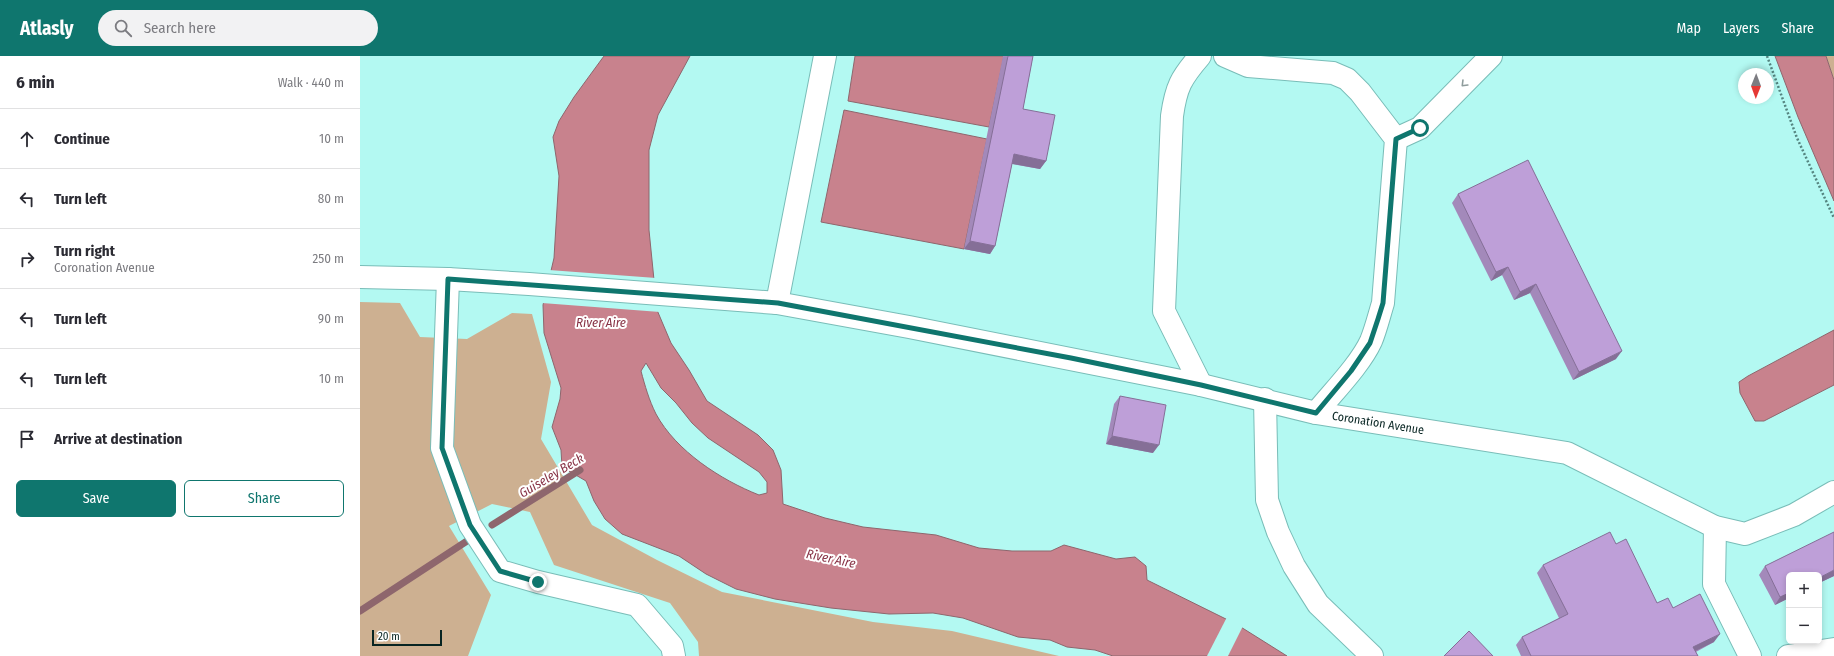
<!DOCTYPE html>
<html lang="en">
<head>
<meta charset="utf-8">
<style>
  body { margin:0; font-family:"Fira Sans Condensed",sans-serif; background:#f2f2f3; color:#2b2b33 }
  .controls { position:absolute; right:12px; bottom:12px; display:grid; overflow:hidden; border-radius:6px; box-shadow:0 2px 6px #0003 }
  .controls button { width:36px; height:36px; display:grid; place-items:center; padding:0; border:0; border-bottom:1px solid #e1e1e2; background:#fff; color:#2b2b33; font:20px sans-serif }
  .compass { position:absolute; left:1378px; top:12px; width:36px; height:36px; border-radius:50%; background:#fff; box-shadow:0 2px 6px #0003; rotate:181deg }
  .scale { position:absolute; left:12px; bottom:10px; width:70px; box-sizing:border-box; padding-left:4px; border:2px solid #072422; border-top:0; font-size:11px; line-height:14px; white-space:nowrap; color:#072422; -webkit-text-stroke:3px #fff; paint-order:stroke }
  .stop { position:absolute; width:12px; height:12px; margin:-9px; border:3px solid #0f766e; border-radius:50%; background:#fff }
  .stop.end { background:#0f766e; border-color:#fff; box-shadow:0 1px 4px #0008 }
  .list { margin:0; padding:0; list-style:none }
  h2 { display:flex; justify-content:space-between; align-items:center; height:52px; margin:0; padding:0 16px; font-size:17px }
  h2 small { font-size:13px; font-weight:400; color:#7c7c81 }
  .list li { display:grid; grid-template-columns:26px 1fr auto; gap:12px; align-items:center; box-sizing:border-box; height:60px; padding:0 16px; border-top:1px solid #e1e1e2 }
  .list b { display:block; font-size:15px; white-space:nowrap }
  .list p { margin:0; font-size:13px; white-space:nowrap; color:#7c7c81 }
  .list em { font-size:13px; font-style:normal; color:#7c7c81 }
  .actions { display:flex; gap:8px; padding:12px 16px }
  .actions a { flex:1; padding:9px 0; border:1px solid #0f766e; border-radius:6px; text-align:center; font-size:14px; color:#0f766e }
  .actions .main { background:#0f766e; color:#fff }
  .icon { flex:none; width:22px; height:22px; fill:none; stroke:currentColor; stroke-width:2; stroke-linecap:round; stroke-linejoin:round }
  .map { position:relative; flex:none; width:1474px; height:600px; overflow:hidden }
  header { display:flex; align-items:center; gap:24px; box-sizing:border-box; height:56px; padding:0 20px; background:#0f766e; color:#fff }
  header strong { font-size:19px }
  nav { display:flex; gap:22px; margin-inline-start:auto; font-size:14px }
  .search { width:280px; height:36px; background:#f2f2f3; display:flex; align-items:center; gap:10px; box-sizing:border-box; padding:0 14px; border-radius:22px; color:#7c7c81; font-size:15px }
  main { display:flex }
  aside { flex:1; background:#fff }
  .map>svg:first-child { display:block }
  .green { fill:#cdb091 }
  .water { fill:#c8828d; stroke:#8e666d; fill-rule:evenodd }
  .pier { fill:#b3f9f2 }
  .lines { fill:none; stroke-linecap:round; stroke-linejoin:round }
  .stream { stroke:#8e666d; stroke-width:7 }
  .minor-casing { stroke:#79bdb8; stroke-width:24 }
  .path { stroke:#558580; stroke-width:2.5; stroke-dasharray:2 2; stroke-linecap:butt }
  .minor { stroke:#fff; stroke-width:22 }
  .wall { fill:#a389ba }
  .shaded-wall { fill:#856f97 }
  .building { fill:#be9fd8; stroke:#856f97 }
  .oneway { stroke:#8f9c9c }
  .route { stroke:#0f766e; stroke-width:5 }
  .labels { text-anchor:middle; stroke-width:4; stroke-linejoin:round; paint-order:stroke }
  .street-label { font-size:12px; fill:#072422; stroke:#fff }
  .water-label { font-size:13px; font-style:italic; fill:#883346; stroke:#fff }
</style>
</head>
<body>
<header>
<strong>Atlasly</strong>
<div class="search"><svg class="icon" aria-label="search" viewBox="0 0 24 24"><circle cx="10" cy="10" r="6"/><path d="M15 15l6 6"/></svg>Search here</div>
<nav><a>Map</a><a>Layers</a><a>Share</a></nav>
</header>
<main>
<aside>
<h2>6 min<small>Walk · 440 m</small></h2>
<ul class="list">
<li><svg class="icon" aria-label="ahead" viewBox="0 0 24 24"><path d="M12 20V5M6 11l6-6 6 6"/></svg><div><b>Continue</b></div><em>10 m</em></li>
<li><svg class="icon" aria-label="left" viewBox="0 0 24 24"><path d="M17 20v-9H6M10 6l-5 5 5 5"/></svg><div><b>Turn left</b></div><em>80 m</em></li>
<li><svg class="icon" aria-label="right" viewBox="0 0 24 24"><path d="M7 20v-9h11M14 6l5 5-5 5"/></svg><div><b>Turn right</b><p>Coronation Avenue</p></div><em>250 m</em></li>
<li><svg class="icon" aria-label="left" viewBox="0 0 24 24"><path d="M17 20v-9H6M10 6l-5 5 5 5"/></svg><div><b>Turn left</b></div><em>90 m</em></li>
<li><svg class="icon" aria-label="left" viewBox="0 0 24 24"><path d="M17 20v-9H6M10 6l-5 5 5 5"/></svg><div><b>Turn left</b></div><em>10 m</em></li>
<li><svg class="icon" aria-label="arrive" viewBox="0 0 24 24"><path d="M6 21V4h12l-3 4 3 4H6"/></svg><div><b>Arrive at destination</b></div></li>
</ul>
<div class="actions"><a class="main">Save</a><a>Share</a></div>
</aside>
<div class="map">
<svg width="1474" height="600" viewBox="0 0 1474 600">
  <rect width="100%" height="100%" fill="#b3f9f2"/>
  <g class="green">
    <polygon points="1466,0 1474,0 1474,24"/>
    <polygon points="0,246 40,247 60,281 107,283 152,257 172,258 191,326 181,383 232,469 297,504 362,536 513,566 592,575 699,600 339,600 338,586 310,547 194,509 170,456 132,448 89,470 131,539 108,600 0,600"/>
  </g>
  <g class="water">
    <path d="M244,0h86l-32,59 -9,35v80l8,80 14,33 18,27 18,31 51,34 15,15 8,20 2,34 42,14 38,9 73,8 43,13 33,3h39l13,-6 52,14 19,-2 11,9 1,14 89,44 51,32h-174l-18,-6 -28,-3 -17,-7 -32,-3 -55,-19 -30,-5 -44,1 -58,-6 -56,-9 -39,-10 -30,-15 -27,-18 -57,-22 -17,-15 -11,-18 -8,-20 -24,-14 -1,-17 -9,-23 8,-28 1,-11 -17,-55 -1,-28 11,-47 5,-82 -6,-39 6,-16 15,-24zM286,307l15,25 15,15 16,20 16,15 51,34 8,10v11l-8,2c-38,-15 -83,-44 -103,-81 -7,-14 -11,-28 -15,-43z"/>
    <polygon points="495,0 644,0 629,71 488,45"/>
    <polygon points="1415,0 1466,0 1474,24 1474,145 1438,61"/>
    <polygon points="484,54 627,83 604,193 461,166"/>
    <polygon points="1474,274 1474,329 1404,365 1395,365 1380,337 1379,326 1388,320"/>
  </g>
  <g class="pier">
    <polygon points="189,214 296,222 300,256 182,247"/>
    <polygon points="867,561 883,570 868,600 847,600"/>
  </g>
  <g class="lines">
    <g class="stream">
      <polyline points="132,469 220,414"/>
      <polyline points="0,555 107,485"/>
    </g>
    <defs>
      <g id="minor">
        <path d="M840,0c-19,22 -24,31 -28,60l-8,195 37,74"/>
        <path d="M865,0l23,10 85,7 14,6 13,13 36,47 -13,164c-4,13 -7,26 -12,38 -11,24 -39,52 -55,72"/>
        <polyline points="1036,83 1060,72 1131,0"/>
        <path id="s1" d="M0,221l88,2 81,5 248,19 132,24 292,58 115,28 251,40 148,74 30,7 49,-19 40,-23"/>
        <polyline points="88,223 82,392 110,469 140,515 178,526 277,549 312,590 314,600"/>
        <polyline points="417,247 465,0"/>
        <polyline points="905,343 907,444 918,476 934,510 958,548 1012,600"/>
        <polyline points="1355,471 1354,528 1390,600"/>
        <polyline points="1428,600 1474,593"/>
      </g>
    </defs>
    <use href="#minor" class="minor-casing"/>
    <polyline class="path" points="1407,0 1437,82 1474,162"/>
    <use href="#minor" class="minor"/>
  </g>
  <g class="wall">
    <polygon points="643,0 673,0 663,53 686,105 680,113 652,108 635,190 630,198 604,193"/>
    <polygon points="1098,138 1256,303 1213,324 1170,237 1154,244 1142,219 1131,225 1092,147"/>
    <polygon points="760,340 793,397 746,388 754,348"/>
    <polygon points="1256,488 1297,547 1313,552 1354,586 1336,596 1338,600 1161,600 1156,589 1162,581 1199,562 1177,517 1183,509"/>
    <polygon points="1405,510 1474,520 1459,527 1459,519 1429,542 1415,549 1399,519"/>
  </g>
  <g class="shaded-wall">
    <polygon points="654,98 686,105 680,113 648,107"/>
    <polygon points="610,185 635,190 630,198 604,193"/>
    <polygon points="1148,211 1142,219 1131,225 1136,216"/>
    <polygon points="1176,228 1170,237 1154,244 1160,236"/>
    <polygon points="1262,295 1256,303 1213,324 1219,316"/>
    <polygon points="752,380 799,389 793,397 746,388"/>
    <polygon points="1474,514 1474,520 1459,527 1459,522"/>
    <polygon points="1429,537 1429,542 1415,549 1420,541"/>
    <polygon points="1360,578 1354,586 1327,599 1333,591"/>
  </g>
  <g class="building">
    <polygon points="648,0 673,0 663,53 695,59 686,105 654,98 635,190 610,185"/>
    <polygon points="1168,104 1262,295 1219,316 1176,228 1160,236 1148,211 1136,216 1098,138"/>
    <polygon points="760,340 806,349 799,389 752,380"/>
    <polygon points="1250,476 1256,488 1266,483 1297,547 1308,542 1313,552 1340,538 1360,578 1333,591 1338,600 1171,600 1162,581 1208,558 1183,509"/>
    <polygon points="1474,476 1474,514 1459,522 1459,519 1429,519 1429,537 1420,541 1405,510"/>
    <polygon points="1109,575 1133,600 1084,600"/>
  </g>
  <defs><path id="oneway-chevron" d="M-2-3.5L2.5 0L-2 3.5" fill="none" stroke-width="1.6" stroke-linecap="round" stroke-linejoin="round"/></defs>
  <use class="oneway" href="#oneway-chevron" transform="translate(1104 28) rotate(135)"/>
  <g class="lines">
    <polyline class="route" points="178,526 140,515 110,469 82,392 88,223 418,247 711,302 841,329 956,357 991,315 1010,287 1018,263 1023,247 1036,83 1060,72"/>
  </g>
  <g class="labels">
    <g class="street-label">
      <text dy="4" stroke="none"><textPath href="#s1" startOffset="1031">Coronation Avenue</textPath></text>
    </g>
    <g class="water-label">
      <text x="241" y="271">River Aire</text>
      <text transform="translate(191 419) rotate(-31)" y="5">Guiseley Beck</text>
      <text transform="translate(471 502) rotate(12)" y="5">River Aire</text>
    </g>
  </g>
</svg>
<div class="controls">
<button>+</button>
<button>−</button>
</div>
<svg class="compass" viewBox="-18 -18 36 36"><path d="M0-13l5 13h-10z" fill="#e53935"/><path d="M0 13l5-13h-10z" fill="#7c7c81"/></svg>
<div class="scale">20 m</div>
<div class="stop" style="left:1060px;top:72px"></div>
<div class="stop end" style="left:178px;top:526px"></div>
</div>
</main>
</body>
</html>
